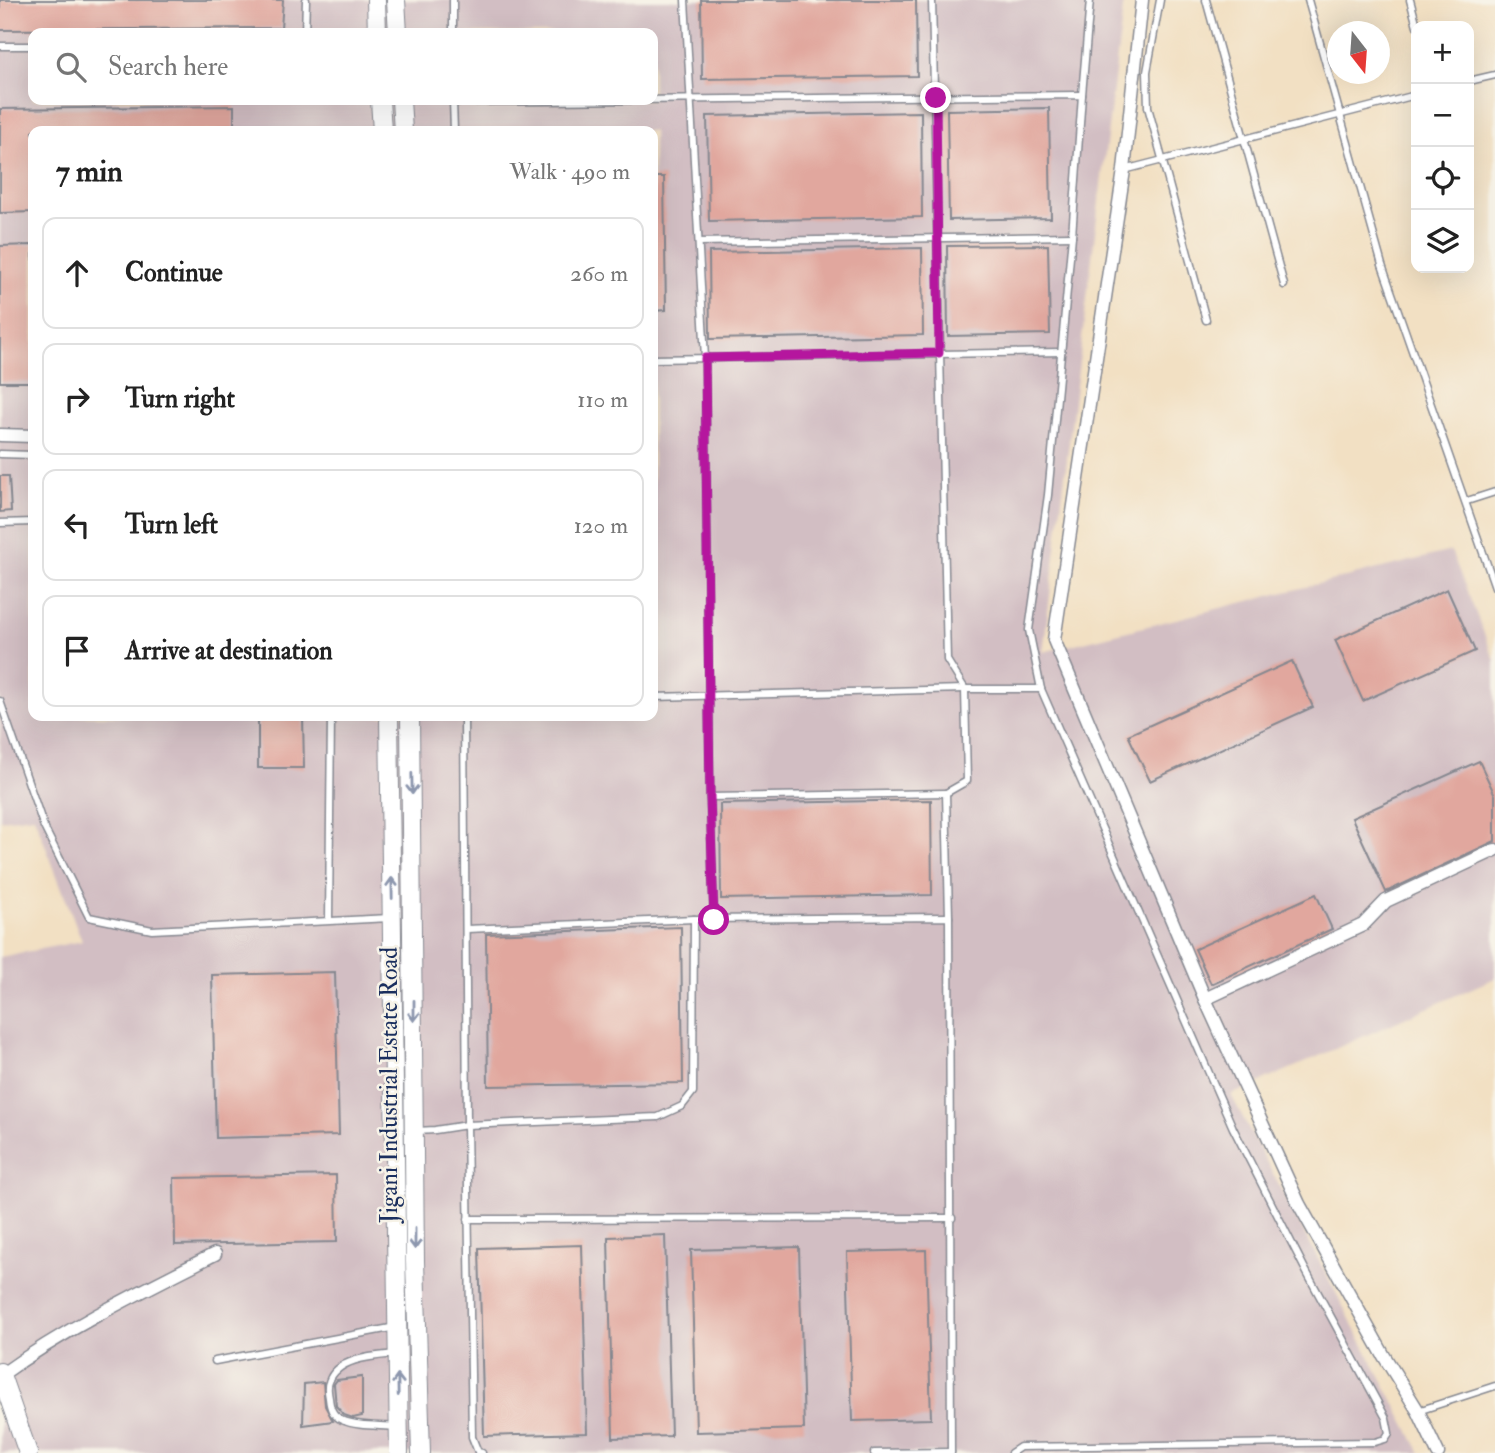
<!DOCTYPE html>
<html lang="en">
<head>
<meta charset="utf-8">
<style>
  body { margin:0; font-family:"IM FELL Double Pica",serif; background:#f6f6f6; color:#222 }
  .controls { position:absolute; right:21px; top:21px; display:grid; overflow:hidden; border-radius:14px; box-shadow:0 7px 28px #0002 }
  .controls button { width:63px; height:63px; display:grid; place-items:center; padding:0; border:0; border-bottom:2px solid #e0e0e0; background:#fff; color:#222; font:35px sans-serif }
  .compass { position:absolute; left:1327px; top:21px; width:63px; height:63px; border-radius:50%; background:#fff; box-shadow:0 7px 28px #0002; rotate:163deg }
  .stop { position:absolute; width:21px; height:21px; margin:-16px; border:5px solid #b5179e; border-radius:50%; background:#fff }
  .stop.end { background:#b5179e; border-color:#fff; box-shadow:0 2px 7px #0008 }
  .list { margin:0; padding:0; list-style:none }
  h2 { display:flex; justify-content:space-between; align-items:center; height:91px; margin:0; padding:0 28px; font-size:30px }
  h2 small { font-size:23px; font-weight:400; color:#767676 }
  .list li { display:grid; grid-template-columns:46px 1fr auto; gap:21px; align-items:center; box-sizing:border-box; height:112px; margin:0 14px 14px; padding:0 14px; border:2px solid #e0e0e0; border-radius:14px }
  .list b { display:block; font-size:26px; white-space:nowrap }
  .list em { font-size:23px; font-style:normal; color:#767676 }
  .icon { flex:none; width:38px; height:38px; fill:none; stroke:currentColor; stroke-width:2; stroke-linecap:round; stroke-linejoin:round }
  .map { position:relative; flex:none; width:1495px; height:1453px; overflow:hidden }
  .search { position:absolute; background:#fff; box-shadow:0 7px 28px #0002; left:28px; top:28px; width:630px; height:77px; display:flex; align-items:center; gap:18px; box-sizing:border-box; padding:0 24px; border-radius:14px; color:#767676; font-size:26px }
  .panel { position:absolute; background:#fff; box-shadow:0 7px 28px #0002; left:28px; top:126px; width:630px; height:595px; border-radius:14px }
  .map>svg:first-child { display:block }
  .industrial { fill:#d2bec3; fill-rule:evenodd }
  .building { fill:#e1a79e }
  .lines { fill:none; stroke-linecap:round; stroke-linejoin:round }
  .lane-casing { stroke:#868890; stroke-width:9 }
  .street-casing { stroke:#868890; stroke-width:15 }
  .secondary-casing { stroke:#868890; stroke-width:20 }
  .lane { stroke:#fff; stroke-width:6 }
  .street { stroke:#fff; stroke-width:12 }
  .secondary { stroke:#fff; stroke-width:18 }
  .oneway { stroke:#8d97ae }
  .route { stroke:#b5179e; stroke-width:9 }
  .labels { text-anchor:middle; stroke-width:5; stroke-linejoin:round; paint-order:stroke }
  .street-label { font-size:24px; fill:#1b2f5e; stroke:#f7f3e8 }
</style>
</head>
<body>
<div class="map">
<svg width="1495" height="1453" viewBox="0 0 1495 1453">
  <rect width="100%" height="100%" fill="#f7f3e8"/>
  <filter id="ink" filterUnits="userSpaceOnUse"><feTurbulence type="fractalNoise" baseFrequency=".0143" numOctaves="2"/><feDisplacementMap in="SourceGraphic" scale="14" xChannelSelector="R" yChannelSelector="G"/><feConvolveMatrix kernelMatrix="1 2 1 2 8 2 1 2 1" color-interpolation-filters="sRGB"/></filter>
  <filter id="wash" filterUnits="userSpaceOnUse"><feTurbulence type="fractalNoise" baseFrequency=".00686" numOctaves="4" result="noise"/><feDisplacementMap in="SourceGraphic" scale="28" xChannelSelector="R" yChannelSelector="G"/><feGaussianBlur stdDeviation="1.57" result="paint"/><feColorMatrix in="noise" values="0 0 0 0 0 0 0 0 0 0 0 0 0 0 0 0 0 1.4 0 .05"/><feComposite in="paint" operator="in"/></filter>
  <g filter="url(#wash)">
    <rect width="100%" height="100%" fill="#f2e0c3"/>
    <path class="industrial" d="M0,0h1124l-81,652 408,-101 44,110v317l-264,117 190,358h-1421v-496l82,-16 -48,-125 -34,4zM33,33h620v67h-620zM33,131h620v585h-620z"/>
    <g id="blocks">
      <g class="building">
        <polygon points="0,0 283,0 281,28 0,30"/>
        <polygon points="701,0 916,0 917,76 702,79"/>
        <polygon points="234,106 234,131 33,131 33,212 0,213 0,109"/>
        <polygon points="1049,108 1051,218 949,220 947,110"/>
        <polygon points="921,112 922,217 709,221 707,116"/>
        <polygon points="653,177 664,177 666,310 653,311"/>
        <polygon points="33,245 33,382 0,382 0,246"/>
        <polygon points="1048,245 1050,334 948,336 947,246"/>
        <polygon points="922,248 923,335 710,339 709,252"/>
        <polygon points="0,476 9,476 11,511 0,512"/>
        <polygon points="1447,589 1475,651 1363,701 1335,640"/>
        <polygon points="1292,661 1313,707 1150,781 1128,735"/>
        <polygon points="258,716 303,716 304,768 258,768"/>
        <polygon points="1479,761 1495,795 1495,841 1386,892 1352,818"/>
        <polygon points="931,800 932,895 721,899 720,804"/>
        <polygon points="1316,894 1332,929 1211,984 1195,949"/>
        <polygon points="681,927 683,1083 488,1086 486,934"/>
        <polygon points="335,972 339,1135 216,1138 212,975"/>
        <polygon points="336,1175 337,1242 175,1245 174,1178"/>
        <polygon points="665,1235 671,1436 613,1438 608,1237"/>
        <polygon points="582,1245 587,1433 484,1436 479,1248"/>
        <polygon points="799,1247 804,1429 696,1432 691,1250"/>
        <polygon points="926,1250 931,1419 852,1421 847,1252"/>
        <polygon points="362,1377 362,1416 353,1418 344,1415 336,1406 334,1384 337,1380"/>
        <polygon points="323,1382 325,1406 333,1421 303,1425 304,1384"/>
      </g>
    </g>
  </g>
  <g filter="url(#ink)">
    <use href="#blocks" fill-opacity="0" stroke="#868890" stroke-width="2"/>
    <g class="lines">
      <defs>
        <g id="lane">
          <polyline points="453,0 453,33"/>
          <polyline points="685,0 705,358 710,797 714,920"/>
          <polyline points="932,0 947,660 965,689 967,781 946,793 949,917"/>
          <polyline points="1160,0 1147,72 1148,107 1206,320"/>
          <polyline points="1206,0 1284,285"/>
          <polyline points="1308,0 1382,265 1495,587"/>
          <polyline points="1410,0 1417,26"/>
          <polyline points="305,33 306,0"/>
          <polyline points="0,46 33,46"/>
          <polyline points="1469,81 1495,75"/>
          <polyline points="1082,95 1090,0"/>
          <polyline points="453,100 454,131"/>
          <polyline points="453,102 1082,95 1072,236 1048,495 1029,630 1041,689 1233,1128 1306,1271 1386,1418 1389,1433 1385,1439 1375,1442 1020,1447 1011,1453"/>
          <polyline points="1124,170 1416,95"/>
          <polyline points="699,242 1072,236"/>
          <polyline points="653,359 1061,352"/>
          <polyline points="0,454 33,455"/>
          <polyline points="1467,501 1495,492"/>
          <polyline points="0,523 33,522"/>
          <polyline points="653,697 965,689 1041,689"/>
          <polyline points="0,701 44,827 89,917 152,930 390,918"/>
          <polyline points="464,716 467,1125 658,1117 682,1106 693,1092 694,919"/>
          <polyline points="710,797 946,793"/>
          <polyline points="329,920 331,716"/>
          <polyline points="467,929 694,919 949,917 951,1453"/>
          <polyline points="417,1131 435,1130 467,1125 472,1437 478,1452 482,1453"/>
          <polyline points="468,1219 952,1218"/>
          <polyline points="215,1361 396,1327"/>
          <polyline points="1418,1411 1495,1386"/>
          <path d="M397,1427c-17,-2 -40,0 -55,-7 -10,-5 -12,-12 -13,-22 -1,-5 -2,-12 0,-16 8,-25 47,-26 68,-28"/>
          <polyline points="874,1453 951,1452"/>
        </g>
        <g id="street">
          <polyline points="1142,0 1124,170 1054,640 1205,999 1299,1204 1384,1356 1418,1411 1438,1453"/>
          <polyline points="0,435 33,436"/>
          <polyline points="1205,999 1363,925 1386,901 1495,850"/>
          <path d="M1,1375c67,-48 141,-84 214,-121"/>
        </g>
        <g id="secondary">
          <polyline points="376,0 377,33"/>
          <polyline points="396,0 398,33"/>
          <polyline points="380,100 382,131"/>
          <polyline points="401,100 403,131"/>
          <polyline points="389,716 399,1453"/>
          <polyline points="410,716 415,1261 421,1453"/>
          <polyline points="0,1372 28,1453"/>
        </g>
      </defs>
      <use href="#lane" class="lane-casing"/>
      <use href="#street" class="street-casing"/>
      <use href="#secondary" class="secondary-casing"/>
      <use href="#lane" class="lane"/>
      <use href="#street" class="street"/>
      <use href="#secondary" class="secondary"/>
    </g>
    <defs><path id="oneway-shaft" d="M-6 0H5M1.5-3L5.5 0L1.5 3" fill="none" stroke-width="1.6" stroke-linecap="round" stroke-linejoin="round" transform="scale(1.75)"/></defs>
    <g class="oneway">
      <use href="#oneway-shaft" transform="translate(412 784) rotate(89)"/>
      <use href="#oneway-shaft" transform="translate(392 888) rotate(-91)"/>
      <use href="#oneway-shaft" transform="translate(414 1011) rotate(90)"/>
      <use href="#oneway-shaft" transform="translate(415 1239) rotate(90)"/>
      <use href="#oneway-shaft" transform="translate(398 1385) rotate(-91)"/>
    </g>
  </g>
  <g class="lines" filter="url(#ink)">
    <polyline class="route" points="714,920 710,797 705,358 939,353 936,98"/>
  </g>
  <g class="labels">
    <g class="street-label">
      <text transform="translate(389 1085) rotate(-90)" y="8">Jigani Industrial Estate Road</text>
    </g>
  </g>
</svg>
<div class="controls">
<button>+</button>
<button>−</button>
<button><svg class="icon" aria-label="locate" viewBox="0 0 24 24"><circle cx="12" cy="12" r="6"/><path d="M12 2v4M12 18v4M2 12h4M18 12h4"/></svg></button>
<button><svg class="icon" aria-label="layers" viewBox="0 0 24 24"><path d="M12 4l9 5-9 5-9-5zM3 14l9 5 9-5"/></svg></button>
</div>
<svg class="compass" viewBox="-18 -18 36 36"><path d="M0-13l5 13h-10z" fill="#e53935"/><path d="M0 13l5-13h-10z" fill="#767676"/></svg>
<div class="stop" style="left:714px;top:920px"></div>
<div class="stop end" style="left:936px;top:98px"></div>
<div class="search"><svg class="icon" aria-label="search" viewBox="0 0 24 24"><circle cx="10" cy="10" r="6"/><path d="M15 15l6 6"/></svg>Search here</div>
<section class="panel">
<h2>7 min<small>Walk · 490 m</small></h2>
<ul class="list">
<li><svg class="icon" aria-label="ahead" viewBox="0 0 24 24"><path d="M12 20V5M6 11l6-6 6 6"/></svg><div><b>Continue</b></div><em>260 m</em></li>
<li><svg class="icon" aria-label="right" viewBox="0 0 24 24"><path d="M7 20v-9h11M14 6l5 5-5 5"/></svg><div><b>Turn right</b></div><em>110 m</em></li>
<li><svg class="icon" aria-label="left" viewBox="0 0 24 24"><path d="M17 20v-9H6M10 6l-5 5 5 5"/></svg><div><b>Turn left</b></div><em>120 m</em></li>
<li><svg class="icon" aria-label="arrive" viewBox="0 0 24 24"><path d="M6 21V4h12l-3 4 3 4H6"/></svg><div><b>Arrive at destination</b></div></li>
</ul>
</section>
</div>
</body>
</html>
